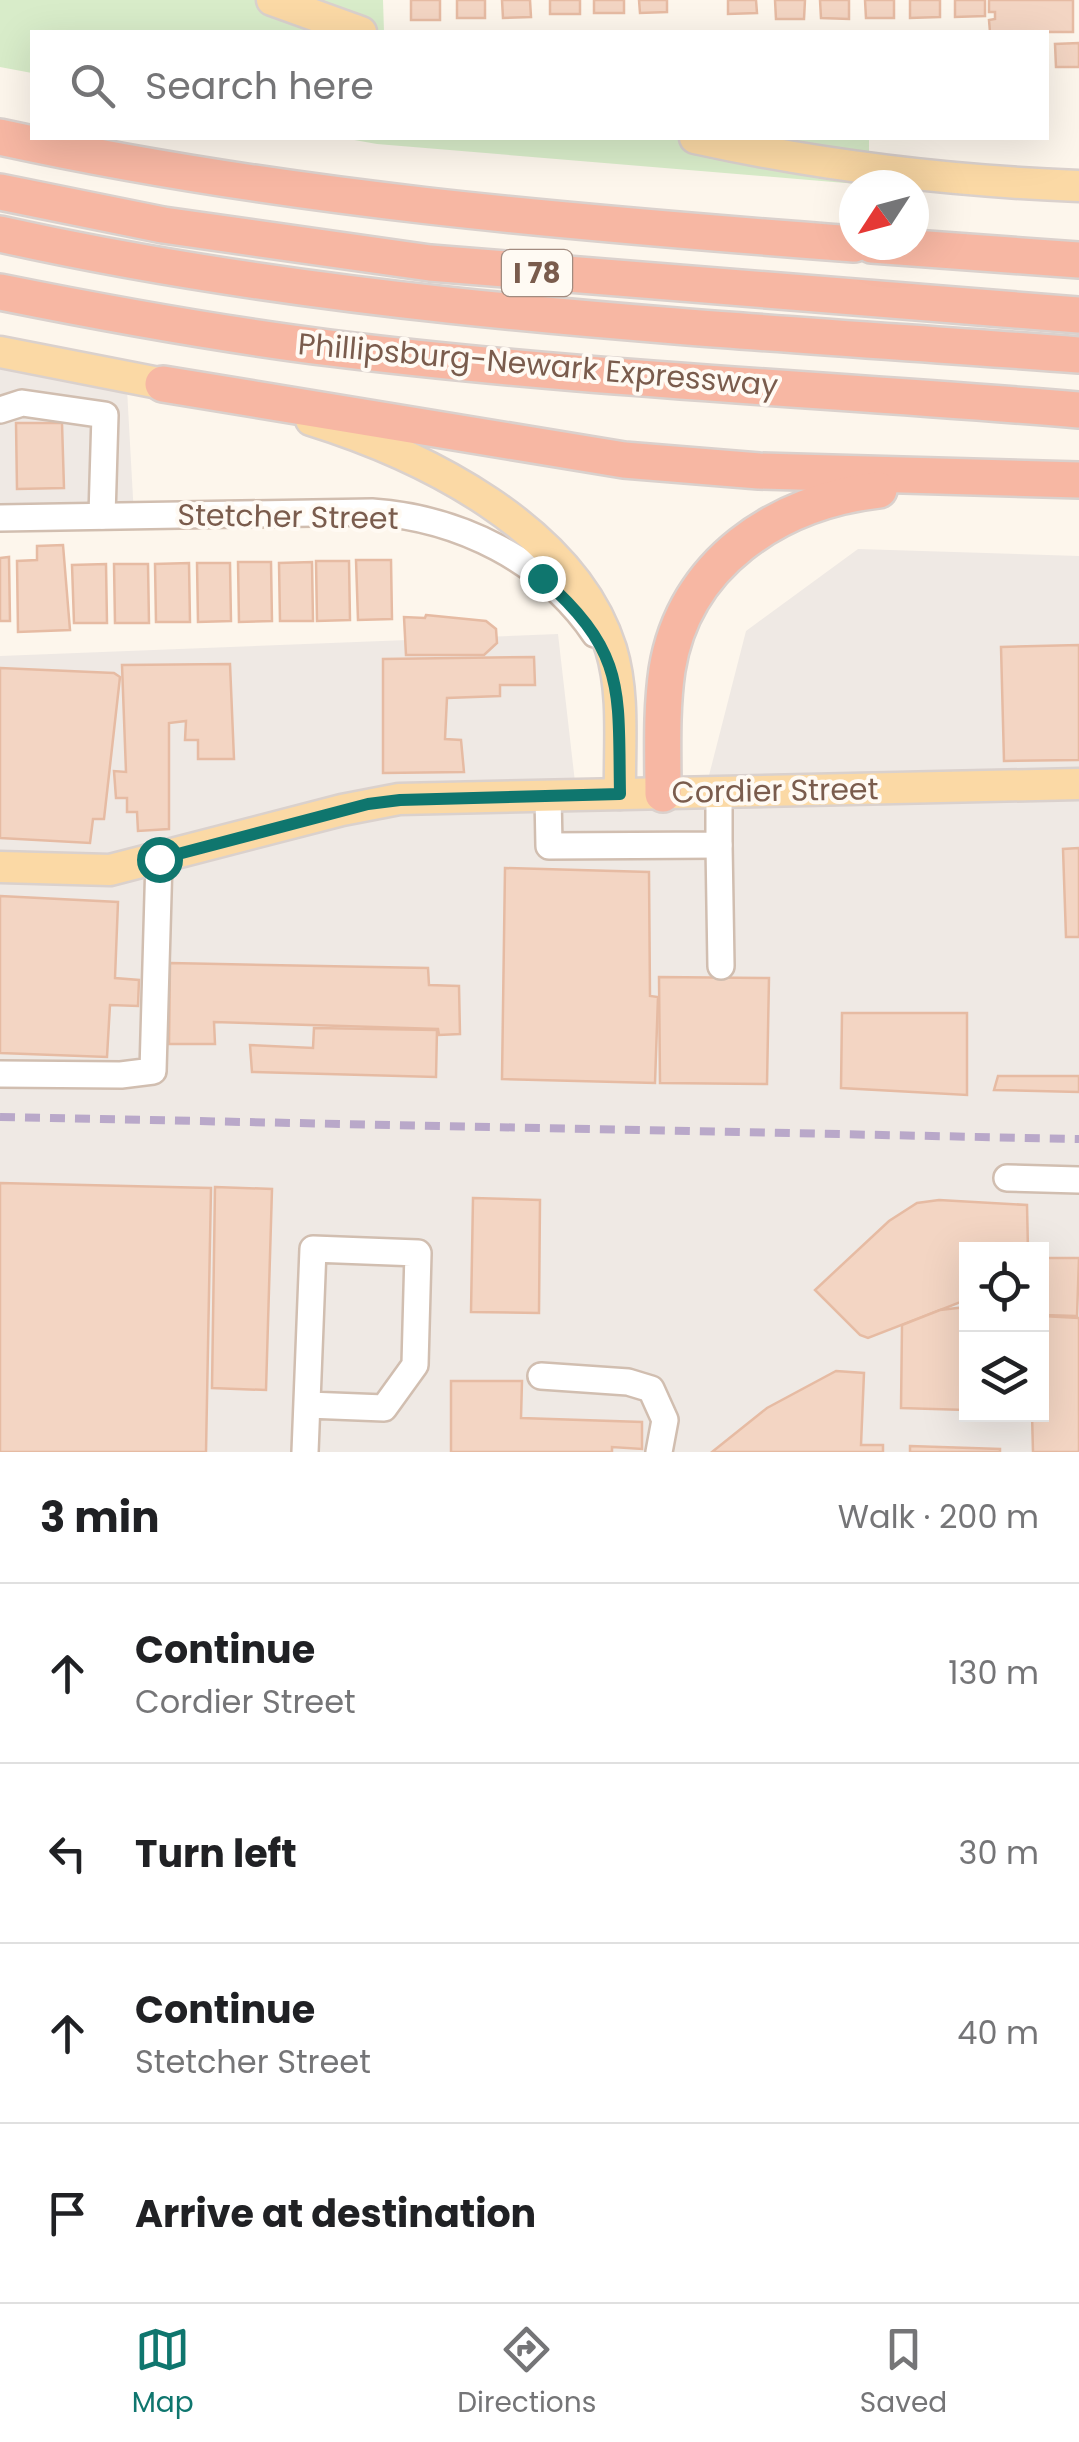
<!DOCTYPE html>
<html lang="en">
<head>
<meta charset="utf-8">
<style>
  body { margin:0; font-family:Poppins,sans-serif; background:#f2f2f2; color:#202124 }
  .controls { position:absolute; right:30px; bottom:30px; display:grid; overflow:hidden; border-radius:0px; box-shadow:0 10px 40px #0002 }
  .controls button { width:90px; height:90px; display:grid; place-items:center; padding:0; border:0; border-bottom:2px solid #e0e0e0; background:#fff; color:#202124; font:50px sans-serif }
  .compass { position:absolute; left:839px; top:170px; width:90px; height:90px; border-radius:50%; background:#fff; box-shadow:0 10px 40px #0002; rotate:234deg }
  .stop { position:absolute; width:30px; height:30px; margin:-22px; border:8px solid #0f766e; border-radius:50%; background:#fff }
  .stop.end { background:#0f766e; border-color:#fff; box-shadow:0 2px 10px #0008 }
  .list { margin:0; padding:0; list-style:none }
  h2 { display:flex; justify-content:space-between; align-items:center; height:130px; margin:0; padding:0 40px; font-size:42px }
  h2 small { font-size:32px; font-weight:400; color:#757577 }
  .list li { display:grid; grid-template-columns:65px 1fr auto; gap:30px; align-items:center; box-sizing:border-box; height:180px; padding:0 40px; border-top:2px solid #e0e0e0 }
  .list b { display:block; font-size:38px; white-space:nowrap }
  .list p { margin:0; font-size:32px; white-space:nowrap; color:#757577 }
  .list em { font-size:32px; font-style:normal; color:#757577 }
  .icon { flex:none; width:55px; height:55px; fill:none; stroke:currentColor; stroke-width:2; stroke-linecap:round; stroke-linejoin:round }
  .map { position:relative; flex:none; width:1079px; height:1452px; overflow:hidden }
  .search { position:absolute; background:#fff; box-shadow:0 10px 40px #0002; left:30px; right:30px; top:30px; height:110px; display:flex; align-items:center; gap:25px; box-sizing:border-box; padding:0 35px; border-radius:0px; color:#757577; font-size:38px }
  .sheet { height:850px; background:#fff }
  nav { display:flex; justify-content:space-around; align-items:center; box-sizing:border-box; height:140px; border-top:2px solid #e0e0e0; background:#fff; font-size:28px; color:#757577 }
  nav a { display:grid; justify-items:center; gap:5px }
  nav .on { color:#0f766e }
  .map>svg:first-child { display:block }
  .industrial { fill:#efe9e4; fill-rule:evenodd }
  .green { fill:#d8ecc9 }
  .building { fill:#f3d5c3; stroke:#e6bba3; stroke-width:2.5 }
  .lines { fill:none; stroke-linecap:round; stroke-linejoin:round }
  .minor-casing { stroke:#d1beb0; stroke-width:30 }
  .major-casing { stroke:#dad1cd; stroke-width:35 }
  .highway-casing { stroke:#dad1cd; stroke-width:40 }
  .minor { stroke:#fff; stroke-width:25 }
  .major { stroke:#fbd9a5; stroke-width:30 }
  .highway { stroke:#f7b7a3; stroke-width:35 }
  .rail { stroke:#b9a8c9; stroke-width:8; stroke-dasharray:15 10; stroke-linecap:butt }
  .route { stroke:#0f766e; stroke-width:12 }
  .labels { text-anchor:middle; stroke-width:8; stroke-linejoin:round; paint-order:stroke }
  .shield { fill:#fffaf3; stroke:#a28b7f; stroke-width:2.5 }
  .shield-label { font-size:28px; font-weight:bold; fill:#7a5c4d }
  .street-label { font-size:30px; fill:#7a5c4d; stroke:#fffaf3 }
</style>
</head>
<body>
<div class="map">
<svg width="1079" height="1452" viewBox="0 0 1079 1452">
  <rect width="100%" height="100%" fill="#fdf6ec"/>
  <g class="industrial">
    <polygon points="0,354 127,389 134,516 0,515"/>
    <path d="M858,549l221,7v896h-1079v-796l558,-22 18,157h129l41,-160zM966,1250h76v164h-76z"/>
  </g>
  <g class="green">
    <polygon points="0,0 383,0 384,32 32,32 32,73 0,67"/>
    <polygon points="343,138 869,138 869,185 377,144"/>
  </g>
  <g class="building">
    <rect x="411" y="0" width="29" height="20"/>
    <rect x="457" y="0" width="28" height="18"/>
    <polygon points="502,0 530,0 531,17 503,18"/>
    <rect x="550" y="0" width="30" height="14"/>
    <rect x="594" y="0" width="30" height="13"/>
    <polygon points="639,0 667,0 667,12 640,13"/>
    <polygon points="728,0 756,0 757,13 728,14"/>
    <polygon points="775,0 805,0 804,19 776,19"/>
    <polygon points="820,0 849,0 849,19 821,18"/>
    <polygon points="865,0 894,0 894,18 866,18"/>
    <polygon points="910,0 940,0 940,17 910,18"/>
    <polygon points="955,0 985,0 985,16 955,17"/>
    <polygon points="989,0 1073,0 1073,32 990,32 989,20 995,19 995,12 989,12"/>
    <polygon points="1079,43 1079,67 1056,67 1055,44"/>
    <polygon points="16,423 62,423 64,488 17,489"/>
    <polygon points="63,545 70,630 18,632 17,561 37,560 37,546"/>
    <polygon points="9,557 10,621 0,621 0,558"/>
    <polygon points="356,560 391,560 392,619 358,620"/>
    <polygon points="316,561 349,561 350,620 317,621"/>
    <polygon points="238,562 271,562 272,621 239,622"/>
    <polygon points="312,562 313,621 280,621 279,563"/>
    <polygon points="189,563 190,622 156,622 155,564"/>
    <polygon points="197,563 230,563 231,621 198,622"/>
    <polygon points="106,564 107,623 74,623 72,565"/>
    <polygon points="114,564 148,564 149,623 115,623"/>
    <polygon points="426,615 486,621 496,629 497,643 484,655 406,655 404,617 425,618"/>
    <polygon points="1079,645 1079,760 1004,761 1001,647"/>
    <polygon points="534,657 535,685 500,685 500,696 447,698 445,739 461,740 464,772 383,773 383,659"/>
    <polygon points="230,664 234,759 198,759 198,740 185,740 186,721 169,723 169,829 138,831 137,812 127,812 127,798 116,798 114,771 126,772 122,665"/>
    <polygon points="0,668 114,673 120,677 104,819 93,819 90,843 0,838"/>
    <polygon points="1079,848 1079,937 1066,937 1063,849"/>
    <polygon points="505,868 649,872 650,996 658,997 655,1083 502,1079"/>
    <polygon points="0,896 118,902 115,978 139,980 138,1006 110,1005 107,1057 0,1053"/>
    <polygon points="170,963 428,968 429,985 459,986 460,1034 439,1035 438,1029 214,1022 215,1044 169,1044"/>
    <polygon points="659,977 769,978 767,1084 660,1083"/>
    <polygon points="842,1013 967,1013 967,1095 841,1088"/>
    <polygon points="314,1028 437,1030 436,1077 252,1072 250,1045 313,1048"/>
    <polygon points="998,1076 1079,1076 1079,1092 994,1090"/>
    <polygon points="0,1183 211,1188 206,1452 0,1452"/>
    <polygon points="215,1187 272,1189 266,1390 212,1388"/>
    <polygon points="473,1198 540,1200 539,1313 471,1312"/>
    <polygon points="939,1200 1027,1205 1028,1250 966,1250 966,1300 868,1338 860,1335 815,1290 889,1221 917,1203"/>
    <polygon points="1043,1258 1079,1258 1077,1316 1043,1315"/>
    <polygon points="966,1307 966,1410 901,1408 902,1325 940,1310"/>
    <polygon points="1042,1316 1079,1318 1079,1452 1033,1452 1032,1414 1042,1414"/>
    <polygon points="836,1371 864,1373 861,1445 883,1445 883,1452 712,1452 767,1408"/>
    <polygon points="451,1381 522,1381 521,1418 642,1422 642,1449 612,1447 612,1452 451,1452"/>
    <polygon points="910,1446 1000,1449 1000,1452 910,1452"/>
  </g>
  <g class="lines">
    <defs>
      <g id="minor">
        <polyline points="0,410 22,403 105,415 102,516"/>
        <path d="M0,518l372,-6c87,6 173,48 223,122"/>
        <polyline points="548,796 549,846 719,845 719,792"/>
        <polyline points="719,845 721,966"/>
        <polyline points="0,1074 121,1075 153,1071 159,859"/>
        <polyline points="1007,1178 1079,1180"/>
        <polyline points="541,1376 628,1382 651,1389 665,1420 659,1452"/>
        <polyline points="305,1452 313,1249 418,1253 415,1365 384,1408 308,1405"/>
      </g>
      <g id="major">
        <polyline points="272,0 361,32"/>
        <path d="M695,138c127,28 254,43 384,48"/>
        <polyline points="0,352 184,388"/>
        <path d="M311,420c112,35 262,108 300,229 14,46 8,99 9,145"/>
        <polyline points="0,867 110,870 342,810 399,799 1079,784"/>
      </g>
      <g id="highway">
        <path d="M0,137c284,62 565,85 854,107"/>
        <polyline points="0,192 163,225 430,263 1079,315"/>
        <path d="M0,234c354,79 718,94 1079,121"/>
        <polyline points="872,245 1079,260"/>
        <path d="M0,292c109,22 219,42 330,56 248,31 499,41 749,62"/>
        <polyline points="163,384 624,460 759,471 1079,480"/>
        <path d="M663,794c0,-41 -2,-83 4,-124 17,-107 110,-168 212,-180"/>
      </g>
    </defs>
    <use href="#minor" class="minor-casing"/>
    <use href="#major" class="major-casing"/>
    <use href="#highway" class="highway-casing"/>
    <use href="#minor" class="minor"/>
    <use href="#major" class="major"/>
    <use href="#highway" class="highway"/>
    <polyline class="rail" points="0,1117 1079,1139"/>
  </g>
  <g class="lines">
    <path class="route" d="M159,859l209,-55 32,-4 220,-6c-2,-104 7,-141 -78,-216"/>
  </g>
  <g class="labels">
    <rect class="shield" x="502" y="250" width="70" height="46" rx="8"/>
    <g class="shield-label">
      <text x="537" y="283">I 78</text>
    </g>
    <g class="street-label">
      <text transform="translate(538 365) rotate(5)" y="10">Phillipsburg-Newark Expressway</text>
      <text transform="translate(288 517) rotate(1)" y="10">Stetcher Street</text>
      <text transform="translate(775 791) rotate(-1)" y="10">Cordier Street</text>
    </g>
  </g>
</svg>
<div class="controls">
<button><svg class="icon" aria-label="locate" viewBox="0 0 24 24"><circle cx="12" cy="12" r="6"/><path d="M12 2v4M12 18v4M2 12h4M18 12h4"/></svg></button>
<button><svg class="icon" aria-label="layers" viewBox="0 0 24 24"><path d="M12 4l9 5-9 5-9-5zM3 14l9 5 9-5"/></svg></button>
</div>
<svg class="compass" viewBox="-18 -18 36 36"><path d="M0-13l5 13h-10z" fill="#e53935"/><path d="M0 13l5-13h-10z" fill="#757577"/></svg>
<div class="stop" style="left:159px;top:859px"></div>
<div class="stop end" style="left:542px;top:578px"></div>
<div class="search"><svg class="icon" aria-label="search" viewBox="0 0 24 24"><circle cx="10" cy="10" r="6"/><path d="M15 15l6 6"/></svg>Search here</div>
</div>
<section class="sheet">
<h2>3 min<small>Walk · 200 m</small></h2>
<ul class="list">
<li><svg class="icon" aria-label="ahead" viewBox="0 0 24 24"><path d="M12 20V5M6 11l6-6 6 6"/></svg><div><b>Continue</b><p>Cordier Street</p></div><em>130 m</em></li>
<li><svg class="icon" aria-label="left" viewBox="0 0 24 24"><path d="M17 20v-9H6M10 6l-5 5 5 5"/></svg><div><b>Turn left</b></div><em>30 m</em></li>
<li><svg class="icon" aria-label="ahead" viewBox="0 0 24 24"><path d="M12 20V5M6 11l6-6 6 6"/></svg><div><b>Continue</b><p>Stetcher Street</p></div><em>40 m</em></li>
<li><svg class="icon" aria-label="arrive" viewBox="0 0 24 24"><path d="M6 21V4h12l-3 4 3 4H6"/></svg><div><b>Arrive at destination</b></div></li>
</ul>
</section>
<nav>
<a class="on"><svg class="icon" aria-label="map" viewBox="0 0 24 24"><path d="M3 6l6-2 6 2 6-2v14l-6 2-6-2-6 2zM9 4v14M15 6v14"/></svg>Map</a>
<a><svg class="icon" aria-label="directions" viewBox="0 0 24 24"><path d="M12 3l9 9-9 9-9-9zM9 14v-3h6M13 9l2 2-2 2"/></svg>Directions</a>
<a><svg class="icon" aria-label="saved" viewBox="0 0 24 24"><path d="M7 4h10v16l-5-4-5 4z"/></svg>Saved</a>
</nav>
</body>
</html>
